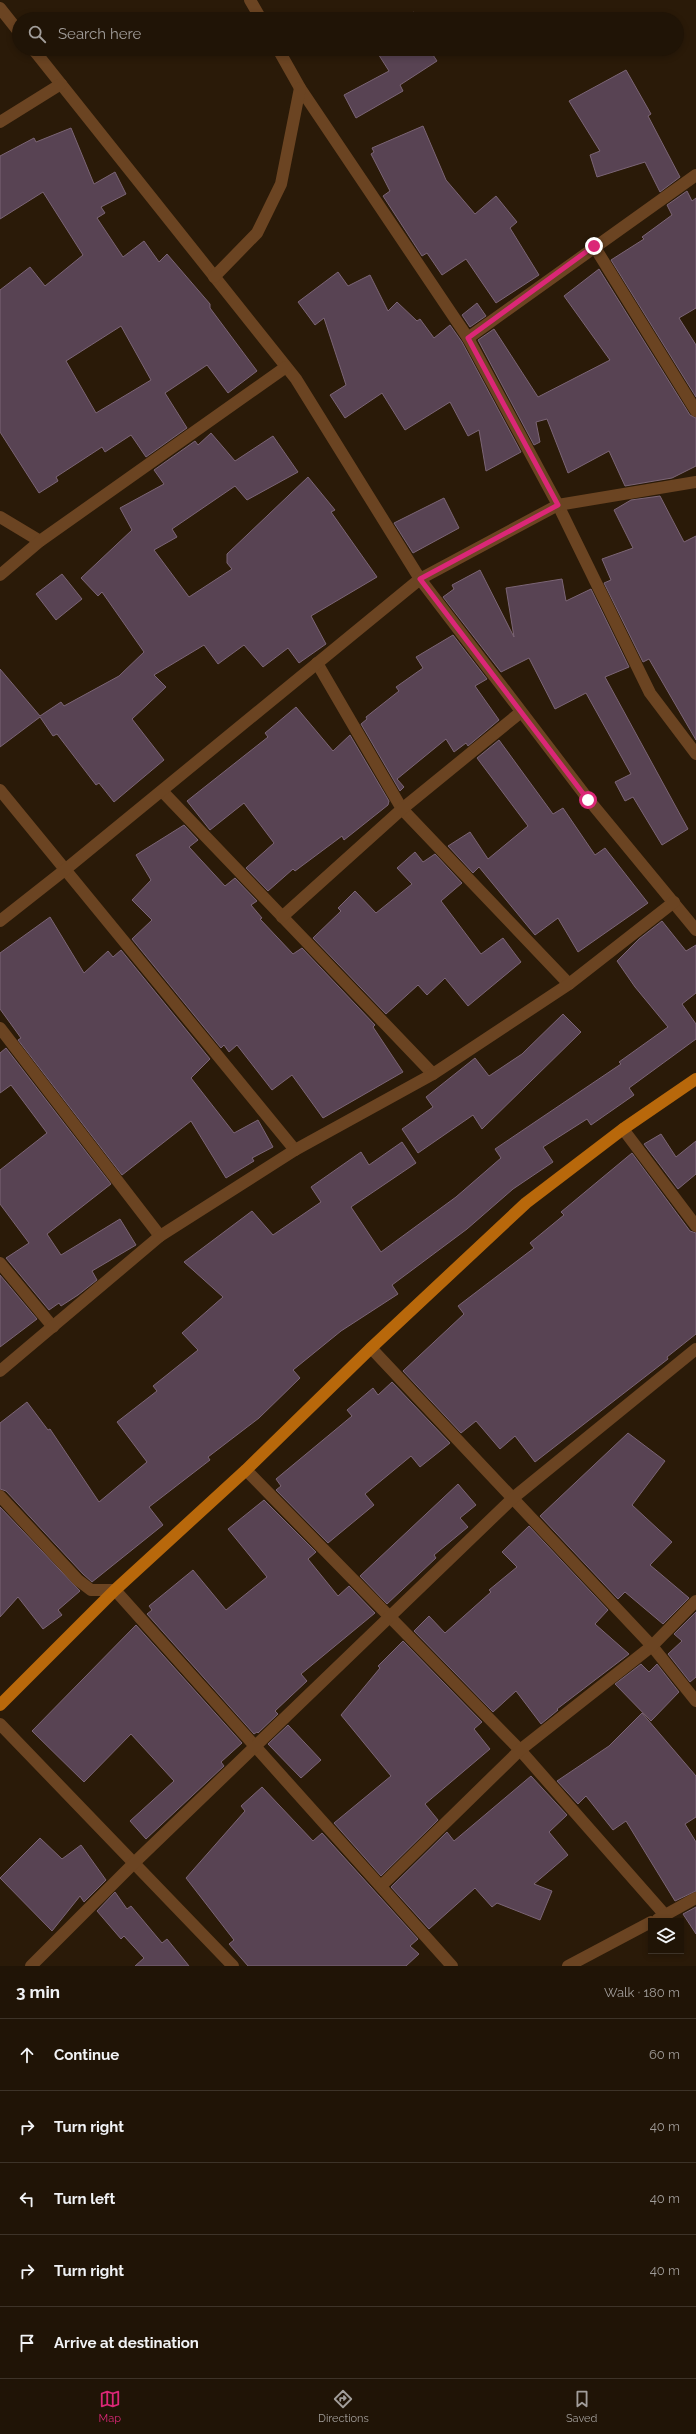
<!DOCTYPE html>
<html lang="en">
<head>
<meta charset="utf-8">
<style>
  body { margin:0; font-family:Raleway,sans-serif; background:#2d2114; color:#f1f3f6 }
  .controls { position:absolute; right:12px; bottom:12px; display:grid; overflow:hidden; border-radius:0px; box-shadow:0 2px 6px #0003 }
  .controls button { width:36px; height:36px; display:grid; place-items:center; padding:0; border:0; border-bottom:1px solid #3d3328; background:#201406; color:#f1f3f6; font:20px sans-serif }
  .stop { position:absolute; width:12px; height:12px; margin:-9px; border:3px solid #db2777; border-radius:50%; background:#fff }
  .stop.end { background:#db2777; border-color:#fff; box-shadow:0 1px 4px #0008 }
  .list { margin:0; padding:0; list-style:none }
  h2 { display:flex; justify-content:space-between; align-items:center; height:52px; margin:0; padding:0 16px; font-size:17px }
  h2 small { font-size:13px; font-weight:400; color:#a29e9b }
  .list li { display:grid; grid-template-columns:26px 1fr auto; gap:12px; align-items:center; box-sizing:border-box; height:72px; padding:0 16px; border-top:1px solid #3d3328 }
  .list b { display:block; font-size:15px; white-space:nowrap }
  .list em { font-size:13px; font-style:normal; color:#a29e9b }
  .icon { flex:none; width:22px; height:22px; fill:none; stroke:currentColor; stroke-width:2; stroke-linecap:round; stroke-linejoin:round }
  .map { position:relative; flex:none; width:696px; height:1966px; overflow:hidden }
  .search { position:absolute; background:#201406; box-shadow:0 2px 6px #0003; left:12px; right:12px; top:12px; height:44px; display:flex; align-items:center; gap:10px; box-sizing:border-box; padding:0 14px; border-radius:22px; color:#a29e9b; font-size:15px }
  .sheet { height:412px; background:#201406 }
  nav { display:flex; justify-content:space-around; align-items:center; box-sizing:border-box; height:56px; border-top:1px solid #3d3328; background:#201406; font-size:11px; color:#a29e9b }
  nav a { display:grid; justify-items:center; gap:2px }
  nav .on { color:#db2777 }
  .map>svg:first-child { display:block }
  .building { fill:#584353; stroke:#7b6576; fill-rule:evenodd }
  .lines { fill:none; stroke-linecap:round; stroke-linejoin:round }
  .minor { stroke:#6b4422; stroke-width:12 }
  .major { stroke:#b8680b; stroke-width:12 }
  .route { stroke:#db2777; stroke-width:5 }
</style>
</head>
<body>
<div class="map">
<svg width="696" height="1966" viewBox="0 0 696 1966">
  <rect width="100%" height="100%" fill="#2a1a08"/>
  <g class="building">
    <polygon points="414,12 418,19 403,19"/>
    <polygon points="375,49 429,49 437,61 400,85 403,91 356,118 344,95 389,71"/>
    <polygon points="626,70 651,114 648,116 680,177 660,192 645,162 597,177 590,155 600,151 569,101"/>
    <polygon points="423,126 446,180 475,214 496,196 517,222 510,228 539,275 496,303 466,259 442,275 427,253 422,256 383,196 390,191 371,154 374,152 372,148"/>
    <path d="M71,128l23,56 21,-12 11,22 -25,13 4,6 -8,5 26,39 21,-16 15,21 8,-8 43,50v4l47,63 -29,22 -21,-28 -42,28 22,35 -41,29 -15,-22 -26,17 -3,-5 -46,30 2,4 -19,12 -39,-61v-142l30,-23 15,19 38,-31 -40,-63 -43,27v-63l34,-18 2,4zM121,326l30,54 -55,33 -30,-52z"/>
    <polygon points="687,191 692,201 696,198 696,308 679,318 696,345 696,397 611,260 644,239 642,237 672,215 667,205"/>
    <polygon points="599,269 690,415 696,418 696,466 672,478 625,486 609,451 568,473 547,419 536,422 540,442 534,445 478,340 494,329 538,397 610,360 564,296"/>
    <polygon points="338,272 348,286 370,275 388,311 397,302 417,321 420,319 434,338 450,325 462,342 521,452 486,471 479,430 468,436 450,402 405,430 382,393 345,418 330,395 346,385 324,318 315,325 298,302"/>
    <polygon points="477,303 486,316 470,327 462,315"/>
    <polygon points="211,433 235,461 273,436 298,472 247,500 235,486 172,529 177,537 154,550 189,597 232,569 227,563 227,554 308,477 335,510 331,512 377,577 311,616 326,644 299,663 288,648 263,667 244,645 218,664 204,645 154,675 166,687 132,719 164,760 114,802 99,783 96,785 57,734 53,736 40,717 0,747 0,669 40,716 61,702 64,706 119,676 144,652 102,592 98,596 81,578 132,530 120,508 164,484 154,470 195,441 198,445"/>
    <polygon points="660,496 684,542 696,536 696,740 649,659 643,662 604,583 611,580 602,559 633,548 614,510 631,500"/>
    <polygon points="444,498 459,528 413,553 394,523"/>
    <polygon points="480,570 514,637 506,588 562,579 566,601 591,589 629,667 605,677 688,829 662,845 633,797 625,801 615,782 631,774 586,693 555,709 529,658 501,672 443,597 454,589 452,585"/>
    <polygon points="62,574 82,599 56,620 36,594"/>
    <polygon points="453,635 487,679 475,686 499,720 468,746 466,743 454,752 446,739 397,779 404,787 400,791 361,724 367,719 366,717 399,691 396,687 423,668 416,657"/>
    <polygon points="296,707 333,751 350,735 389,801 388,805 344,840 342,836 295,871 293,869 268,891 246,868 274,843 244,803 210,830 187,801 268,737 265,733"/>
    <polygon points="499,740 553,814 563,808 595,855 605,848 648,903 578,952 558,918 535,935 479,867 473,873 448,846 470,832 488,859 528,826 477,758"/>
    <polygon points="184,825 198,840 189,847 225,886 235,878 257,901 251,905 262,918 260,919 293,954 302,948 375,1025 373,1027 403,1072 323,1118 292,1075 272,1090 237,1045 229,1052 224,1045 221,1048 132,939 152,920 132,900 151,880 136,855"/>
    <polygon points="415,852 423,862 435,854 462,883 441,901 481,954 503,938 521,962 468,1006 445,978 427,995 418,985 386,1014 313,938 341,911 338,908 355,891 376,913 412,884 397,868"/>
    <polygon points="50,917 84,973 108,951 113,957 121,950 210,1059 191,1078 234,1133 258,1120 273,1147 252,1158 254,1161 226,1178 191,1121 122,1175 18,1040 21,1038 0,1009 0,953"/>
    <polygon points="662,921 686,951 696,945 696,993 682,1004 696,1024 696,1039 629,1088 634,1095 591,1125 587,1119 543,1147 553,1162 513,1189 467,1229 392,1285 398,1294 341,1331 293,1370 300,1378 259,1418 208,1457 210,1460 149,1507 163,1525 92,1582 83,1574 6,1491 0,1489 0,1423 27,1402 48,1430 50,1429 99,1502 147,1462 117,1422 157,1391 153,1386 198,1350 182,1333 223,1297 184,1262 252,1211 273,1235 321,1202 311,1187 361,1152 369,1165 402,1142 416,1163 351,1207 381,1252 456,1197 501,1158 495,1149 621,1064 619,1062 668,1027 635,987 617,961 639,939"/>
    <polygon points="563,1014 581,1032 482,1129 473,1115 418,1153 402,1129 433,1107 426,1097 475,1058 489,1076 522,1054"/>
    <polygon points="6,1048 111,1184 47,1234 61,1255 120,1219 136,1245 92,1271 97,1280 78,1295 61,1306 59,1303 49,1310 6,1258 29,1243 0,1204 0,1170 47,1133 11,1085 0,1093 0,1053"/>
    <polygon points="661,1134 676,1157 696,1141 696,1174 678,1189 644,1144"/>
    <polygon points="632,1153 690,1231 696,1233 696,1334 667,1357 668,1359 535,1462 515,1436 500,1449 476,1421 461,1433 403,1371 464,1314 458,1306 534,1248 530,1243 564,1215 561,1212"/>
    <polygon points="0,1275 37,1319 0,1347"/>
    <polygon points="392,1382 450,1443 420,1467 411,1456 365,1494 374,1505 328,1543 276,1490 281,1486 276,1479 352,1416 347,1410 373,1388 378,1395"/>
    <polygon points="628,1433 665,1461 632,1505 672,1542 650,1565 689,1598 663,1624 625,1592 618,1599 540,1516"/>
    <polygon points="458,1484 476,1505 460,1518 468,1527 434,1555 436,1558 387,1604 360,1576"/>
    <polygon points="264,1500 316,1552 308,1559 338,1596 349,1586 375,1613 301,1674 307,1681 275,1711 278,1714 258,1733 257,1732 254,1734 147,1614 152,1610 149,1606 193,1570 226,1610 267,1577 228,1529"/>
    <polygon points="0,1507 80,1591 58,1610 62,1615 43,1629 18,1597 0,1617"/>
    <polygon points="529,1526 608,1610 595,1624 629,1654 557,1709 558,1710 541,1724 516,1691 493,1712 414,1631 429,1616 445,1633 491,1592 489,1590 517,1567 502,1552"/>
    <polygon points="696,1612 696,1677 690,1682 668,1654 682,1641 674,1634"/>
    <polygon points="136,1625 242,1743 221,1762 224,1766 146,1839 130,1821 174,1781 131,1734 84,1782 32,1731"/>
    <polygon points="403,1641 482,1722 474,1729 490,1749 425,1804 438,1820 381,1876 334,1823 391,1776 341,1715 380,1668 378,1666"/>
    <polygon points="641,1664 649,1672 657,1664 679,1692 651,1721 615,1684"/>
    <polygon points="642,1713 696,1776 696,1817 685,1824 696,1842 696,1891 675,1901 626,1821 613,1830 586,1796 578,1804 557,1781 609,1746"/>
    <polygon points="288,1725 321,1760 301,1778 268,1744"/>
    <polygon points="531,1776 567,1815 549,1832 568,1855 534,1884 552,1891 540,1920 497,1903 492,1907 475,1888 429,1929 391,1887 447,1832 454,1841"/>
    <polygon points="262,1787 313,1841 322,1833 418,1939 410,1946 419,1954 406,1966 248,1966 229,1944 234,1940 186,1878 245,1811 241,1806"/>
    <polygon points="40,1838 62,1859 81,1845 106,1880 84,1902 80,1896 52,1931 0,1878"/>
    <polygon points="115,1892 127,1909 131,1906 162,1943 167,1939 189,1966 135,1966 144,1958 124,1936 121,1939 97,1911"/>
    <polygon points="696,1907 696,1934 683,1914"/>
  </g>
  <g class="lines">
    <g class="minor">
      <polyline points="250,0 261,19"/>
      <polyline points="0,8 19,32"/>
      <polyline points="33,49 296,379 420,579 588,799 696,930"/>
      <polyline points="278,49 300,88 468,338 558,505 650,693 696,754"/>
      <polyline points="0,122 61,84"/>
      <polyline points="594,246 696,411"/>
      <polyline points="214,277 257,233 281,184 300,88"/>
      <polyline points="468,338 696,175"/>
      <polyline points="0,517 40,541"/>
      <polyline points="0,575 40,541 286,367"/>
      <polyline points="317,663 402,809 569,984"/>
      <polyline points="0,790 295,1150"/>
      <polyline points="162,791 433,1074"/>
      <polyline points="282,917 402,809 521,712"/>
      <polyline points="0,921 66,869 420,579 558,505 696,482"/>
      <polyline points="0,1028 160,1236"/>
      <polyline points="623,1129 696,1226"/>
      <polyline points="0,1263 53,1327"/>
      <polyline points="371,1348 652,1646 696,1701"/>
      <polyline points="0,1371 160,1236 295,1150 433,1074 569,984 674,902"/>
      <polyline points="246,1470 520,1750 665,1915"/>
      <polyline points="0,1496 78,1580 91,1590 115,1590 452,1966"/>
      <polyline points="0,1724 233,1966"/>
      <polyline points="381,1886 520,1750 652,1646 696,1601"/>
      <polyline points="658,1919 696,1898"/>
      <polyline points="31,1966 134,1863 513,1498 696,1349"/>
      <polyline points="568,1966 651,1922"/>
    </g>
    <polyline class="major" points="0,1705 115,1590 246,1470 371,1348 526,1203 623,1129 696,1079"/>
  </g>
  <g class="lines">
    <polyline class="route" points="588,800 420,579 558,505 468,338 594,246"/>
  </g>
</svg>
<div class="controls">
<button><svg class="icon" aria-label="layers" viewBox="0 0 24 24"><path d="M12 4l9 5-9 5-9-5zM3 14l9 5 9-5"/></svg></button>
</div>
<div class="stop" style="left:588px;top:800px"></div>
<div class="stop end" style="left:594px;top:246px"></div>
<div class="search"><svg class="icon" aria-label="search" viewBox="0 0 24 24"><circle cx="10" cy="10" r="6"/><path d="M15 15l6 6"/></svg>Search here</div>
</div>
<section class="sheet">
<h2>3 min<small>Walk · 180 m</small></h2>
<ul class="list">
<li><svg class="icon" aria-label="ahead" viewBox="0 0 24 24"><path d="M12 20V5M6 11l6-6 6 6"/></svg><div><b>Continue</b></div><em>60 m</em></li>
<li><svg class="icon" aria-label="right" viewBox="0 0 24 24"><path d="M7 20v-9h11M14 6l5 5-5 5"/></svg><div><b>Turn right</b></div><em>40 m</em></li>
<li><svg class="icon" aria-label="left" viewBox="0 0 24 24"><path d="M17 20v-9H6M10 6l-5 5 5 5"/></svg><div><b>Turn left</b></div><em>40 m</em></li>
<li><svg class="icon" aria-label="right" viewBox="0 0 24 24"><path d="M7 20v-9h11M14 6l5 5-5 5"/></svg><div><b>Turn right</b></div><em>40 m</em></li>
<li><svg class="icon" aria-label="arrive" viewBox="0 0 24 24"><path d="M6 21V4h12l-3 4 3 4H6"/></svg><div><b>Arrive at destination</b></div></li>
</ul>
</section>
<nav>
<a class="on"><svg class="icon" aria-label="map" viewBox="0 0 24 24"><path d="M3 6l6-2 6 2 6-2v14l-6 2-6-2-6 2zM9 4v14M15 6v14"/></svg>Map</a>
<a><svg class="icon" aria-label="directions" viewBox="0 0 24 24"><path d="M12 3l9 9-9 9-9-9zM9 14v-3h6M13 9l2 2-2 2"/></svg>Directions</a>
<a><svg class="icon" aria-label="saved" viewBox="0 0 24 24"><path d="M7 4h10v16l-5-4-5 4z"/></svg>Saved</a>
</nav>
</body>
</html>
